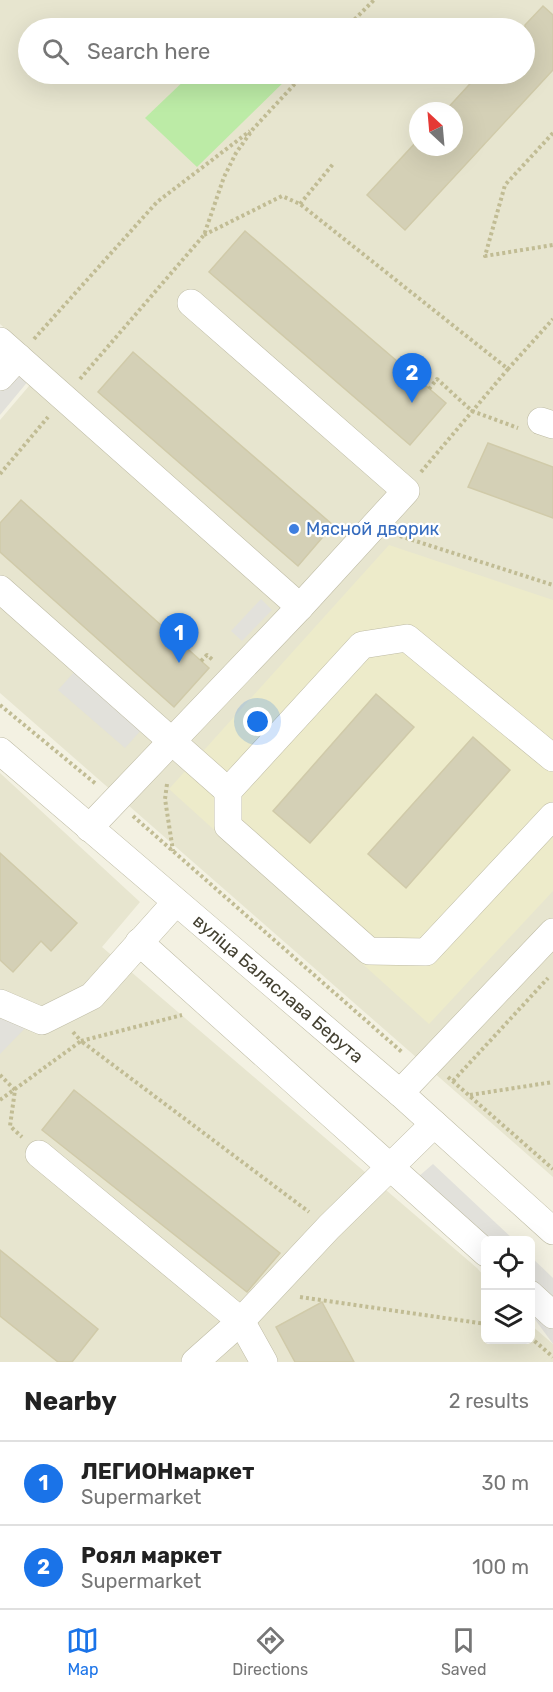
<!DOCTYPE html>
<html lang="en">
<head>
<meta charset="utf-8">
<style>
  body { margin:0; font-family:Rubik,sans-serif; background:#f2f2f2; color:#222 }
  .controls { position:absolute; right:18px; bottom:18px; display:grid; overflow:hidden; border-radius:9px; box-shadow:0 6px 24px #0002 }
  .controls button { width:54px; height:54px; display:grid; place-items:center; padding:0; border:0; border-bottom:2px solid #e0e0e0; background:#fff; color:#222; font:30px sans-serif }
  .compass { position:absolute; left:409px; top:102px; width:54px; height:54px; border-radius:50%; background:#fff; box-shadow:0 6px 24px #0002; rotate:334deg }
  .you { position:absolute; left:258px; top:722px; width:21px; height:21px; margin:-15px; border:4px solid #fff; border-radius:50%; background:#1a73e8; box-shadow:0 0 0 9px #1a73e833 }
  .badge { display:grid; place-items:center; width:39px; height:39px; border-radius:50%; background:#1a73e8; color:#fff; font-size:20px; font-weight:700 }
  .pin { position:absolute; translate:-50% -50px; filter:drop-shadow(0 2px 3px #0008) }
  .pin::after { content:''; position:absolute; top:32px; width:21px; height:18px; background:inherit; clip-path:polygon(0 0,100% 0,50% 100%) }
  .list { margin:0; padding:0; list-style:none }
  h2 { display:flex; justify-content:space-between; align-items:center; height:78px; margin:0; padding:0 24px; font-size:26px }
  h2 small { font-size:20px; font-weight:400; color:#767676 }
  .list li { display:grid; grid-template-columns:39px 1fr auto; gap:18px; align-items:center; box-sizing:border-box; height:84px; padding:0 24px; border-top:2px solid #e0e0e0 }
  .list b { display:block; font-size:22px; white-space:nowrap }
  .list p { margin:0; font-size:20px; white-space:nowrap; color:#767676 }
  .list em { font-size:20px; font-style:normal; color:#767676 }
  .icon { flex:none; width:33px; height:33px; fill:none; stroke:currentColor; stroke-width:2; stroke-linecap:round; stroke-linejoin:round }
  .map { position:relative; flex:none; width:553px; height:1362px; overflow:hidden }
  .search { position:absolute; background:#fff; box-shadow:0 6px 24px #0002; left:18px; right:18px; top:18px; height:66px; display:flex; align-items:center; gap:15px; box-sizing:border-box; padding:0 21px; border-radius:33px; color:#767676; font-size:22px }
  .sheet { height:246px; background:#fff }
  nav { display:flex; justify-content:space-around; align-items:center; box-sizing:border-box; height:84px; border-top:2px solid #e0e0e0; background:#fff; font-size:16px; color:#767676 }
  nav a { display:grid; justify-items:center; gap:3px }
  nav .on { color:#1a73e8 }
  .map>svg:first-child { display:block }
  .residential { fill:#e7e5cf; fill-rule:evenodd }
  .education { fill:#edebca }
  .green { fill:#bceba6 }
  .parking { fill:#e2e1db }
  .building { fill:#d4d0b6; stroke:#d0caa9; stroke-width:1.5 }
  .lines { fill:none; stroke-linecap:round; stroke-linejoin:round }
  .minor-casing { stroke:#bebba4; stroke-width:28 }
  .path { stroke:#c1bc94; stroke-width:4; stroke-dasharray:3 3; stroke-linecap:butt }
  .minor { stroke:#fff; stroke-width:27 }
  .shop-dot { fill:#3f7fe0; stroke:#fff; stroke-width:2 }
  .labels { text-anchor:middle; stroke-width:4.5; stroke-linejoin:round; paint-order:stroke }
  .shop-label { font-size:18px; fill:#366cbe; stroke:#fff; text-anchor:start }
  .street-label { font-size:18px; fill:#444132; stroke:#fff }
</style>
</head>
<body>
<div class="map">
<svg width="553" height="1362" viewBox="0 0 553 1362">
  <rect width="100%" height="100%" fill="#f3f1e2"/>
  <g class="residential">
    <path d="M0,0h553v1177l-553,-484v-273l46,-54 -46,-42zM28,28h496v46h-496zM418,111h36v36h-36z"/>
    <polygon points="0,773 140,902 102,947 477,1268 485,1277 486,1340 530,1340 531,1325 553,1344 553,1362 0,1362"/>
  </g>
  <polygon class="education" points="389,545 553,600 553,891 429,1024 169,789"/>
  <polygon class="green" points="191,74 292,74 197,167 145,118"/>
  <g class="parking">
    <polygon points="0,357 29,380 0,415"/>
    <polygon points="261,599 272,610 242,641 231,631"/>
    <polygon points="76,670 143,728 125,748 58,690"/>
    <polygon points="0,993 31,1022 0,1054"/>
    <polygon points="433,1164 514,1240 486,1240 485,1269 403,1190"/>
    <polygon points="530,1256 553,1278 553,1344 531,1314"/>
  </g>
  <g class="building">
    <polygon points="543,6 553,15 553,70 405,230 367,195 418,140 418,147 454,147 454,111 445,111 479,74 525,74 525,25"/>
    <polygon points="245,231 446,403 410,445 209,272"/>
    <polygon points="133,352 333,525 298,566 98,392"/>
    <polygon points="488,443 553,467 553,518 468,487"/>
    <polygon points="21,500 209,668 174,707 0,552 0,523"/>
    <polygon points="376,694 414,727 310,843 273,811"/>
    <polygon points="473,737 510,770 406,888 368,854"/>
    <polygon points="0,853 77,923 51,951 41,941 13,972 0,960"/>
    <polygon points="74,1090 280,1253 247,1292 42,1130"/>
    <polygon points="0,1250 98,1329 72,1362 58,1362 0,1316"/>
    <polygon points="322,1302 354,1362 295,1362 276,1327"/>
  </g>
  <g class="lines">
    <defs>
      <g id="minor">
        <polyline points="0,341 300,607"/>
        <polyline points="0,377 18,357"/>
        <polyline points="541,421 553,425"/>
        <polyline points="0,589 228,791"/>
        <path id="s1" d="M0,751l400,342 153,138"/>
        <polyline points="553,758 407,638 362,645 228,791 228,826 369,951 426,952 553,816"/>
        <polyline points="89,828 300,607 406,491 191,303"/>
        <polyline points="139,942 486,1253"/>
        <polyline points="0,1003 42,1021 92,996 176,902"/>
        <polyline points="400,1093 553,932"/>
        <polyline points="39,1154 241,1321 264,1362"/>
        <polyline points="530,1294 553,1315"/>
        <polyline points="195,1362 241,1321 329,1227 434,1124"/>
      </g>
    </defs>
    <use href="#minor" class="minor-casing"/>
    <g class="path">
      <polyline points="346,28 374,0"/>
      <polyline points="553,133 505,185 485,256 553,245"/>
      <polyline points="300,204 333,164"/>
      <polyline points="204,235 282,196 300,204 508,369 553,319"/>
      <polyline points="34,339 157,202 250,131"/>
      <polyline points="80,379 204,235 224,177 236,153 253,129 304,74"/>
      <polyline points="429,389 437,379 472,411 518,428"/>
      <polyline points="421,472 508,369"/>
      <polyline points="0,474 48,417"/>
      <polyline points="400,536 553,585"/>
      <polyline points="201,661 207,655 214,661"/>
      <polyline points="0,705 96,784"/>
      <polyline points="167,784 165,799 173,851"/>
      <polyline points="133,816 403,1053"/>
      <polyline points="73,1032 81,1041 182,1015"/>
      <polyline points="0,1075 15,1090 10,1126 22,1137"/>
      <polyline points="448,1077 553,1169"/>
      <polyline points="453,1081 548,978"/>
      <polyline points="470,1095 553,1082"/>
      <polyline points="0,1100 81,1041 309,1212"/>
      <polyline points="300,1297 486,1324"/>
      <polyline points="530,1337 553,1357"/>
    </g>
    <use href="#minor" class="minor"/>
  </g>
  <circle class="shop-dot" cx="294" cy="529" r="6"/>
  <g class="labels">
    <g class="shop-label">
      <text x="306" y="535">Мясной дворик</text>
    </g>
    <g class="street-label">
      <text dy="6" stroke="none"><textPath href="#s1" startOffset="366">вуліца Баляслава Берута</textPath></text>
    </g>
  </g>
</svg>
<div class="controls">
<button><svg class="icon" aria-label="locate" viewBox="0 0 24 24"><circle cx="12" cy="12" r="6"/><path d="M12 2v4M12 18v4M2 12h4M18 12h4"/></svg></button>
<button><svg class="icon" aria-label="layers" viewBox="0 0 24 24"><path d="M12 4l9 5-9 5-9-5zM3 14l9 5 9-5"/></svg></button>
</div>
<svg class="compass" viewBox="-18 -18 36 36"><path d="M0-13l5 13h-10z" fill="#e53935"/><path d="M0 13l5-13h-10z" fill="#767676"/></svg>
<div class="you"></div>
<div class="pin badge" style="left:179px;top:663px">1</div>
<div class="pin badge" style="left:412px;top:403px">2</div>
<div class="search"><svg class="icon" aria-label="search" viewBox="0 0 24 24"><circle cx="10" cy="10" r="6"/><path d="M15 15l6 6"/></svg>Search here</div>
</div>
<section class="sheet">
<h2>Nearby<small>2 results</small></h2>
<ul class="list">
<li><span class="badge">1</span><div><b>ЛЕГИОНмаркет</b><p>Supermarket</p></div><em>30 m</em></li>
<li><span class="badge">2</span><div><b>Роял маркет</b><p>Supermarket</p></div><em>100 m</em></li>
</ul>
</section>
<nav>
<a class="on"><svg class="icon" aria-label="map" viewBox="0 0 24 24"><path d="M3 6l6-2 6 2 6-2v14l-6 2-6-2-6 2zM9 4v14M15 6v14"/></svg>Map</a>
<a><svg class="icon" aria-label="directions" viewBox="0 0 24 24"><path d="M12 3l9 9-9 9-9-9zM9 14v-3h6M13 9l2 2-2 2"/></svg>Directions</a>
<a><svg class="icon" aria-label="saved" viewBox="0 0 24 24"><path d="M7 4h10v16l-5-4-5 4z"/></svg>Saved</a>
</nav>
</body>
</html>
